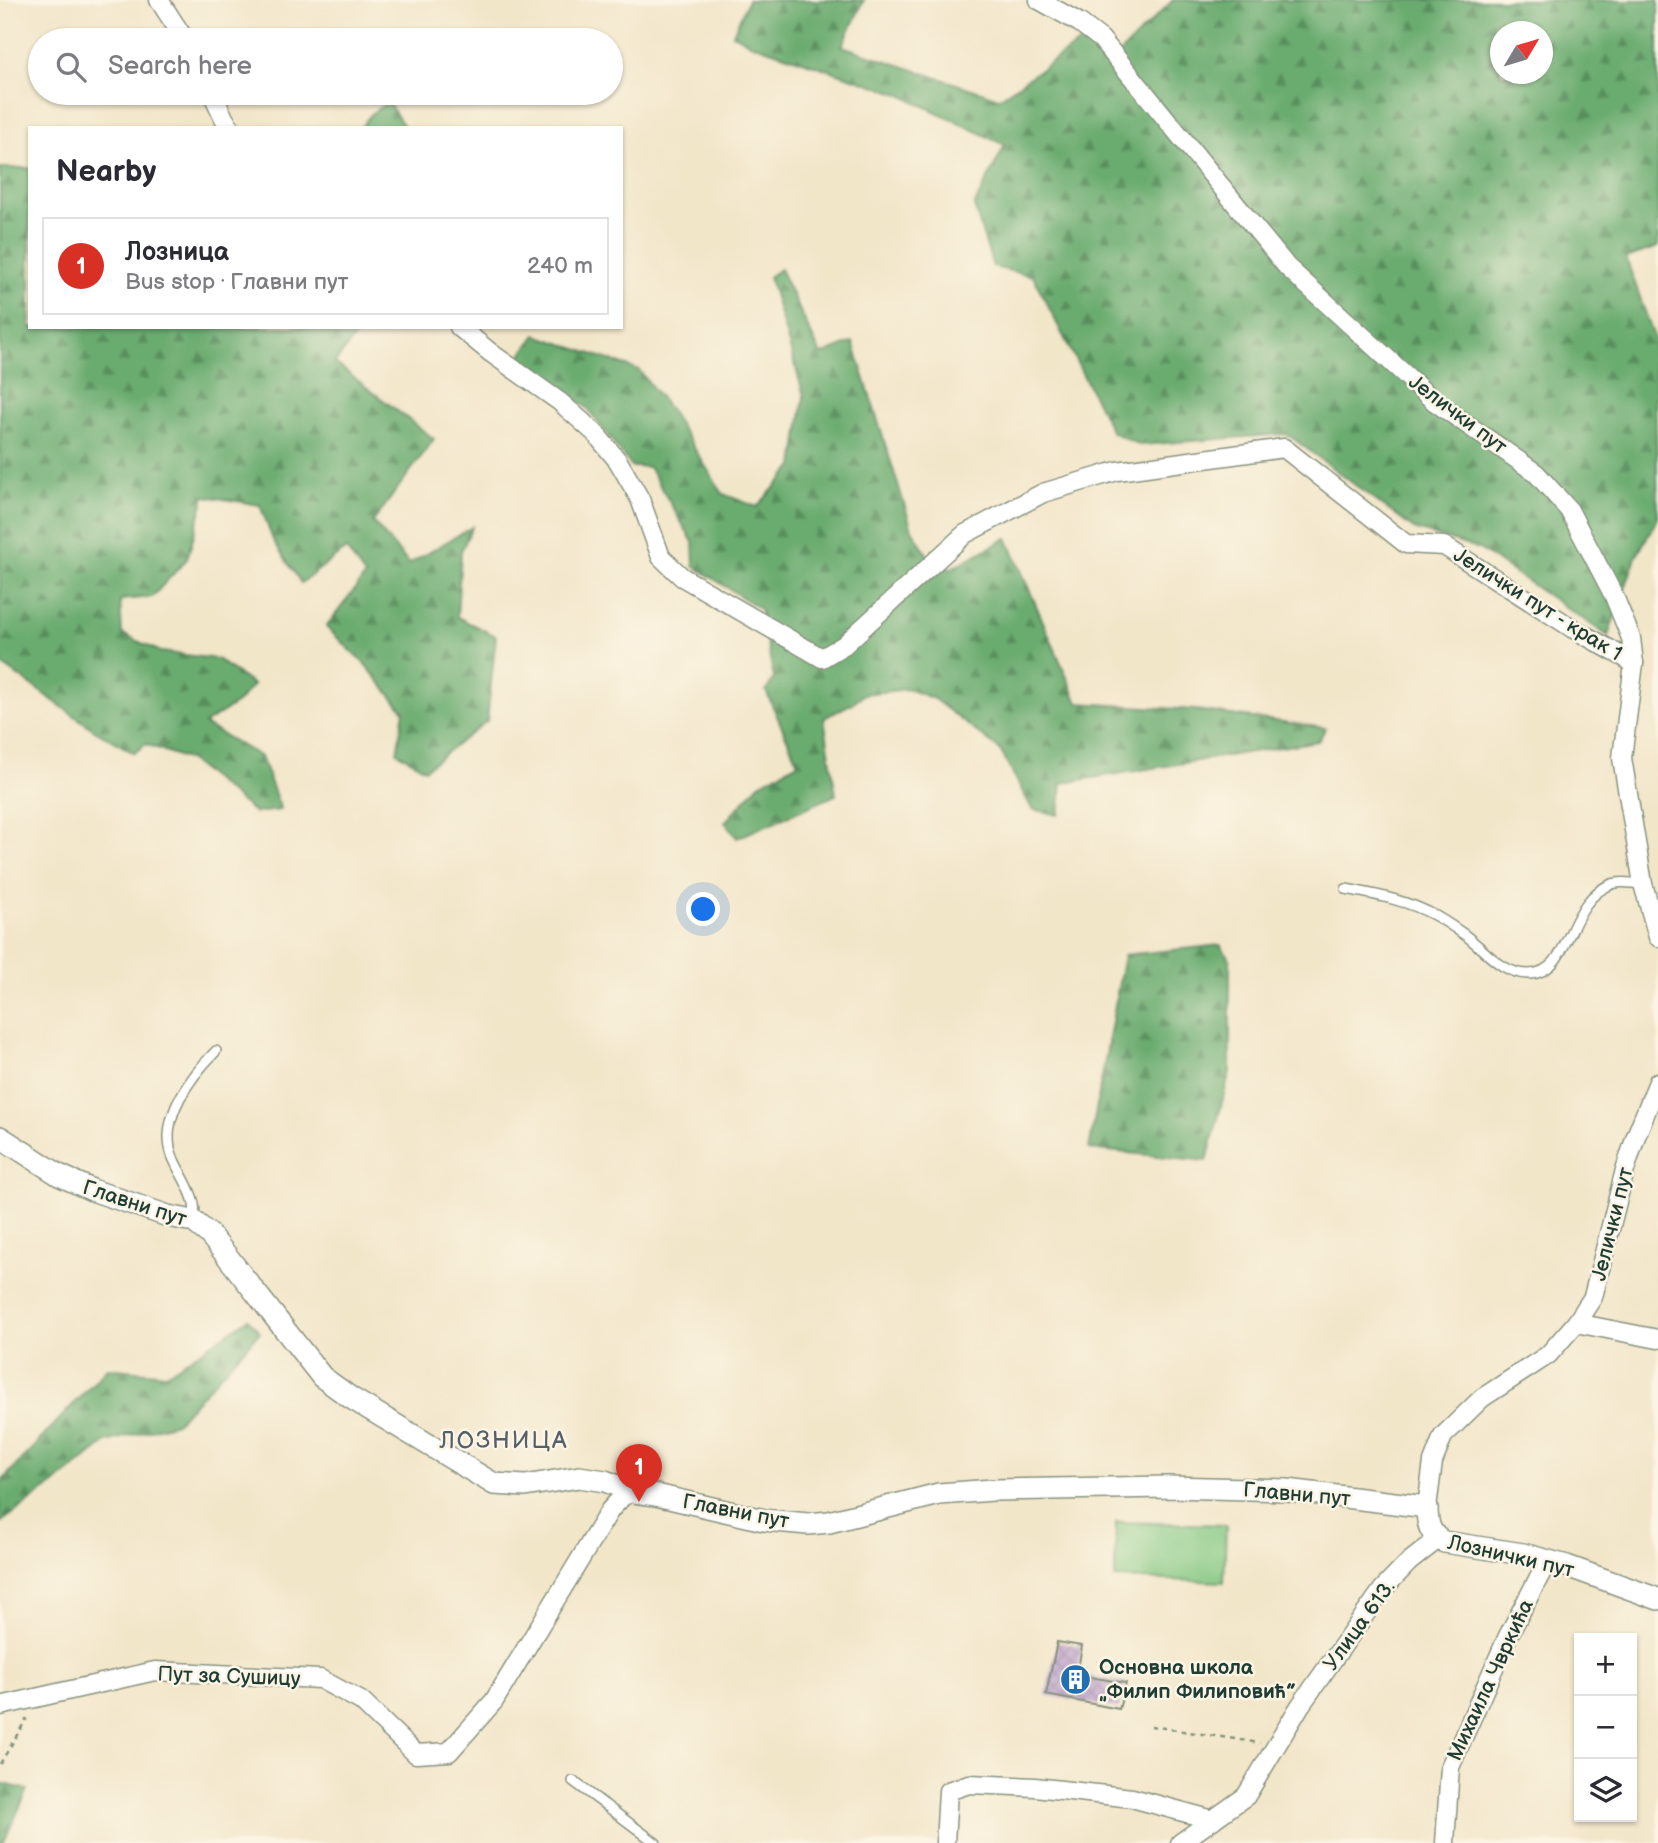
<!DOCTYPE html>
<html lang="en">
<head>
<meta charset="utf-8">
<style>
  body { margin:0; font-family:"Balsamiq Sans",sans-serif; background:#f2f2f3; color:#2b2b33 }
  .controls { position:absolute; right:21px; bottom:21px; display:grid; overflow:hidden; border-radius:0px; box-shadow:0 2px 5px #0004 }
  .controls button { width:63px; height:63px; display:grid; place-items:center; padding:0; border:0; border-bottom:2px solid #e1e1e2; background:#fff; color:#2b2b33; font:35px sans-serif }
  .compass { position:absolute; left:1490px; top:21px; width:63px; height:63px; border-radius:50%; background:#fff; box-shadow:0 2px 5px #0004; rotate:52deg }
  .you { position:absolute; left:704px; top:910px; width:24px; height:24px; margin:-18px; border:5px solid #fff; border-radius:50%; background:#1a73e8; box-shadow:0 0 0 10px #1a73e833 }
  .badge { display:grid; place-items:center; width:46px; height:46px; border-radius:50%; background:#d93025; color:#fff; font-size:23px; font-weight:700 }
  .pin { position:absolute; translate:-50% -58px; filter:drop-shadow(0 2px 4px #0008) }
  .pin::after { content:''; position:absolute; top:37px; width:24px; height:21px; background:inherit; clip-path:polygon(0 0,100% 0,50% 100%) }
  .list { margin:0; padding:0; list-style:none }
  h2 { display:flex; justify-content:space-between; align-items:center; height:91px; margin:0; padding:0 28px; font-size:30px }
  h2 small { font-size:23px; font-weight:400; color:#7c7c81 }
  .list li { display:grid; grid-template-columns:46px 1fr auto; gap:21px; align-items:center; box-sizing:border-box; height:98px; margin:0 14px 14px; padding:0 14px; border:2px solid #e1e1e2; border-radius:0px }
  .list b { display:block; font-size:26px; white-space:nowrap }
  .list p { margin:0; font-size:23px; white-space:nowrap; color:#7c7c81 }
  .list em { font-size:23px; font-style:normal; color:#7c7c81 }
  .icon { flex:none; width:38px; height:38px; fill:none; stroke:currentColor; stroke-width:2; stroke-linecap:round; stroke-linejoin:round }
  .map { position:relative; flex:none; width:1658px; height:1843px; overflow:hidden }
  .search { position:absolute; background:#fff; box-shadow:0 2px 5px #0004; left:28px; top:28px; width:595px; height:77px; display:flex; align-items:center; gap:18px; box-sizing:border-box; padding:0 24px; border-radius:38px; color:#7c7c81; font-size:26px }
  .panel { position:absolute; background:#fff; box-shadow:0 2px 5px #0004; left:28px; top:126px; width:595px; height:203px; border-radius:0px }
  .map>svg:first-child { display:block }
  .forest { fill:url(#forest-firs); stroke:#447452; stroke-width:2; fill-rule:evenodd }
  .green { fill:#83c781; stroke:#51825a; stroke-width:2 }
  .building { fill:url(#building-cross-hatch) }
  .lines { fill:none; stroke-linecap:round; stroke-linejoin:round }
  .service-casing { stroke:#88927e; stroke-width:12 }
  .minor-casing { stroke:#88927e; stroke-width:21 }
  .tertiary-casing { stroke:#88927e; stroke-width:24 }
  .path { stroke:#88927e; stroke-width:2.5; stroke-dasharray:5 5; stroke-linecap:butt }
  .service { stroke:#fff; stroke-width:9 }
  .minor { stroke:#fff; stroke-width:18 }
  .tertiary { stroke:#fff; stroke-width:21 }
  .labels { text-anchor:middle; stroke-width:5; stroke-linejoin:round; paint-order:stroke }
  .street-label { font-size:21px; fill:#1f3d34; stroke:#fcf5e5 }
  .poi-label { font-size:21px; font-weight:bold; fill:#1f3d34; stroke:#fcf5e5; text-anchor:start }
  .quarter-label { font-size:24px; letter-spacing:2px; fill:#566069; stroke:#fcf5e5 }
</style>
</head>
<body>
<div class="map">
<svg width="1658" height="1843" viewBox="0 0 1658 1843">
  <defs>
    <pattern id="forest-firs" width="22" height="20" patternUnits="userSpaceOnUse" patternTransform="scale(1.75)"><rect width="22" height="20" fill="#6aac6f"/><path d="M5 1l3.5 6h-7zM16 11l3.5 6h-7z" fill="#578d5c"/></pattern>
    <pattern id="building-cross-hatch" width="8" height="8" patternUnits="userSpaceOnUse" patternTransform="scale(1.75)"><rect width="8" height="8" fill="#bba0cc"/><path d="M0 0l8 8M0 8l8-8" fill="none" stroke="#9784a6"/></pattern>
  </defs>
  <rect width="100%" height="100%" fill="#fcf5e5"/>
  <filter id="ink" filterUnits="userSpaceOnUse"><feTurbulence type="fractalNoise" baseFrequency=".0143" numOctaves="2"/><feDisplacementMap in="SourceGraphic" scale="14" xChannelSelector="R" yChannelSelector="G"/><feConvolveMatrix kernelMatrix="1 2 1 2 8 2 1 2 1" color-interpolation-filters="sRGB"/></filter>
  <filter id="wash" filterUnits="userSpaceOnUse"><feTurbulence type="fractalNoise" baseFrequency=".00686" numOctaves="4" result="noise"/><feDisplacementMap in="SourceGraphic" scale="28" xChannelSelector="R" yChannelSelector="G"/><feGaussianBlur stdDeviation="1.57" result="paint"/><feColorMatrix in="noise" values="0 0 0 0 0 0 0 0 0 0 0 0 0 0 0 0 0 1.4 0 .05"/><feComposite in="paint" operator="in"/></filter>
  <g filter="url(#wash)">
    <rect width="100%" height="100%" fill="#f2e6c9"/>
    <g class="forest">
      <path d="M748,0h116l-22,46 157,52 83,-57 31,19 60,-60h485v247l-32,11 28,79 4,181 -22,39 -28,79 -129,-87 -65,-20 -127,-95 -148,11 -27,-13 -79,-156 -40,-9 -19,-61 31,-61 -108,-52 -145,-49 -19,-10zM1500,32h42v42h-42z"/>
      <polygon points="388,102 405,128 360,128 372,113"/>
      <polygon points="0,168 30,168 30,327 362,327 335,363 434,439 373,522 409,564 472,527 461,551 457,617 496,636 487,721 425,769 397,752 404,711 364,663 326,627 365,576 346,549 301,583 273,540 260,505 205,496 187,559 152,597 120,600 122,634 161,652 217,659 253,685 237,703 204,724 261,757 281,810 255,813 189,760 146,744 134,753 93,729 0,663"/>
      <polygon points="780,269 821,355 853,342 912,529 928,556 950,569 1007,538 1078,703 1196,710 1326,728 1318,741 1062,783 1059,815 1032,809 1000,750 934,699 908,689 864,694 851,704 824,718 836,795 737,838 725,822 759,784 798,763 766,691 774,678 760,609 694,566 693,542 649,467 632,467 586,407 520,356 536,335 639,370 670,410 723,494 757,507 794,466 804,396 769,277"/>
      <polygon points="1221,945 1230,960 1230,1071 1207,1161 1089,1149 1124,955"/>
      <polygon points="248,1319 260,1332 176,1423 106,1442 59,1480 0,1523 0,1483 107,1368 166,1374"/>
      <polygon points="0,1783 28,1790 3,1843 0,1843"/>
    </g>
    <polygon class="green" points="1116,1522 1226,1525 1224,1582 1115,1578"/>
    <g id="blocks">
      <polygon class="building" points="1057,1642 1082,1646 1077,1675 1126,1683 1119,1709 1046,1695"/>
    </g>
  </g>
  <g filter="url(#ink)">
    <use href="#blocks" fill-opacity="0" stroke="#88927e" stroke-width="2"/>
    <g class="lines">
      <defs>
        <g id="service">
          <path d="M1346,889c31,6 60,11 88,26 11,6 21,13 31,20 19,14 37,39 63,39 45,0 37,-73 84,-90 11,-4 20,0 31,0"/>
          <path d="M193,1221c8,-22 -14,-46 -21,-66 -13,-37 19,-79 44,-104"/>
          <polyline points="573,1781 656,1843"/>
        </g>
        <g id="minor">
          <polyline points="159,0 185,40"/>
          <polyline points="1039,0 1080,23 1101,39 1287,267 1435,402 1536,473 1569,510 1614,596 1631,638 1634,663 1622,758 1643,884 1658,937"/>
          <polyline points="212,93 225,120 231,128"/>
          <polyline points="459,327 491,353 560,402 595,433 618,461 640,499 661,557 682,577 822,658 844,645 965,534 1043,493 1117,471 1284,448 1406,544 1444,546 1572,628 1634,663"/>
          <polyline points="1576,1323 1658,1339"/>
          <polyline points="1427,1507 1433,1462 1443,1436 1482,1398 1548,1355 1576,1323 1593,1297 1625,1170 1636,1136 1658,1082"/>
          <polyline points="0,1706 155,1671 320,1679 361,1701 416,1754 449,1752 494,1701 610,1510 623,1496 634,1492"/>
          <polyline points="945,1843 948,1791 969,1784 1035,1787 1132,1798 1213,1820"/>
          <polyline points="1180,1843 1246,1796 1300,1706 1383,1589 1409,1562 1438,1539"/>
          <polyline points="1445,1843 1450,1767 1508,1636 1547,1562"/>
        </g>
        <path id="tertiary" d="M0,1137l59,38 33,15 76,26 25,5 16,13 18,22 95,121 29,21 143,86 31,2 54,-9 26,4 29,11 22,3 108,25 44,4 21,-2 110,-28 54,-4 175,-3 119,3 140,17c0,15 2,28 17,35l79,12 44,12 91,33"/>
      </defs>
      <use href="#service" class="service-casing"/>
      <use href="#minor" class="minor-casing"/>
      <use href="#tertiary" class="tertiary-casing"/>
      <g class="path">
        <polyline points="1151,1726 1260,1743"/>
        <polyline points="0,1764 27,1718"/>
      </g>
      <use href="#service" class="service"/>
      <use href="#minor" class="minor"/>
      <use href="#tertiary" class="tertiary"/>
    </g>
  </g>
  <defs>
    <symbol id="building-disc" viewBox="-11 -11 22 22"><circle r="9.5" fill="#1f6fb2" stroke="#fcf5e5"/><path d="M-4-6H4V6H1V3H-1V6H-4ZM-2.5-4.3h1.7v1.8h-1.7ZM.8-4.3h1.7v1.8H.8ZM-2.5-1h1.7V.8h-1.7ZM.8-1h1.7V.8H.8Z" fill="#fff"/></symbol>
  </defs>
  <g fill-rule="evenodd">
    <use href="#building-disc" x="1058" y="1662" width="35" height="35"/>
  </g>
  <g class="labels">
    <g class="street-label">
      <text transform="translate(1458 414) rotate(37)" y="7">Јелички пут</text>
      <text transform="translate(1538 604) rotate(32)" y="7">Јелички пут - крак 1</text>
      <text transform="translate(135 1203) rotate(18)" y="7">Главни пут</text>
      <text transform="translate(1612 1224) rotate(-76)" y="7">Јелички пут</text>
      <text transform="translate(1297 1494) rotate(5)" y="7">Главни пут</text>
      <text transform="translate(736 1511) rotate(11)" y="7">Главни пут</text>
      <text transform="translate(1511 1556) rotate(13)" y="7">Лознички пут</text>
      <text transform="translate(1359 1625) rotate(-54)" y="7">Улица 613.</text>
      <text transform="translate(229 1676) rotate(2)" y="7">Пут за Сушицу</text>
      <text transform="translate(1490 1680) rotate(-65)" y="7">Михаила Чвркића</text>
    </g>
    <g class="poi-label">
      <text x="1099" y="1674">Основна школа<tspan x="1099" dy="24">„Филип Филиповић”</tspan></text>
    </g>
    <g class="quarter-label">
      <text x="504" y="1448">ЛОЗНИЦА</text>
    </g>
  </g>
</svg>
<div class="controls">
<button>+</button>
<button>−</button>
<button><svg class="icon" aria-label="layers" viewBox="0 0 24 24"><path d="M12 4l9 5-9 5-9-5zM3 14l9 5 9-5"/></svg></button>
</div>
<svg class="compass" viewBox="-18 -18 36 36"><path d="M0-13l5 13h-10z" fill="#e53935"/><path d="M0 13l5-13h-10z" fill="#7c7c81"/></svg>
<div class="you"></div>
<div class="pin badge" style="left:639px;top:1502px">1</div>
<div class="search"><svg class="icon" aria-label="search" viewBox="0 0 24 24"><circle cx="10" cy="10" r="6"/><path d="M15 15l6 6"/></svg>Search here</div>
<section class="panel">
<h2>Nearby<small></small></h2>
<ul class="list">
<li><span class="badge">1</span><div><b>Лозница</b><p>Bus stop · Главни пут</p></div><em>240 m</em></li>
</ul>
</section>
</div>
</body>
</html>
